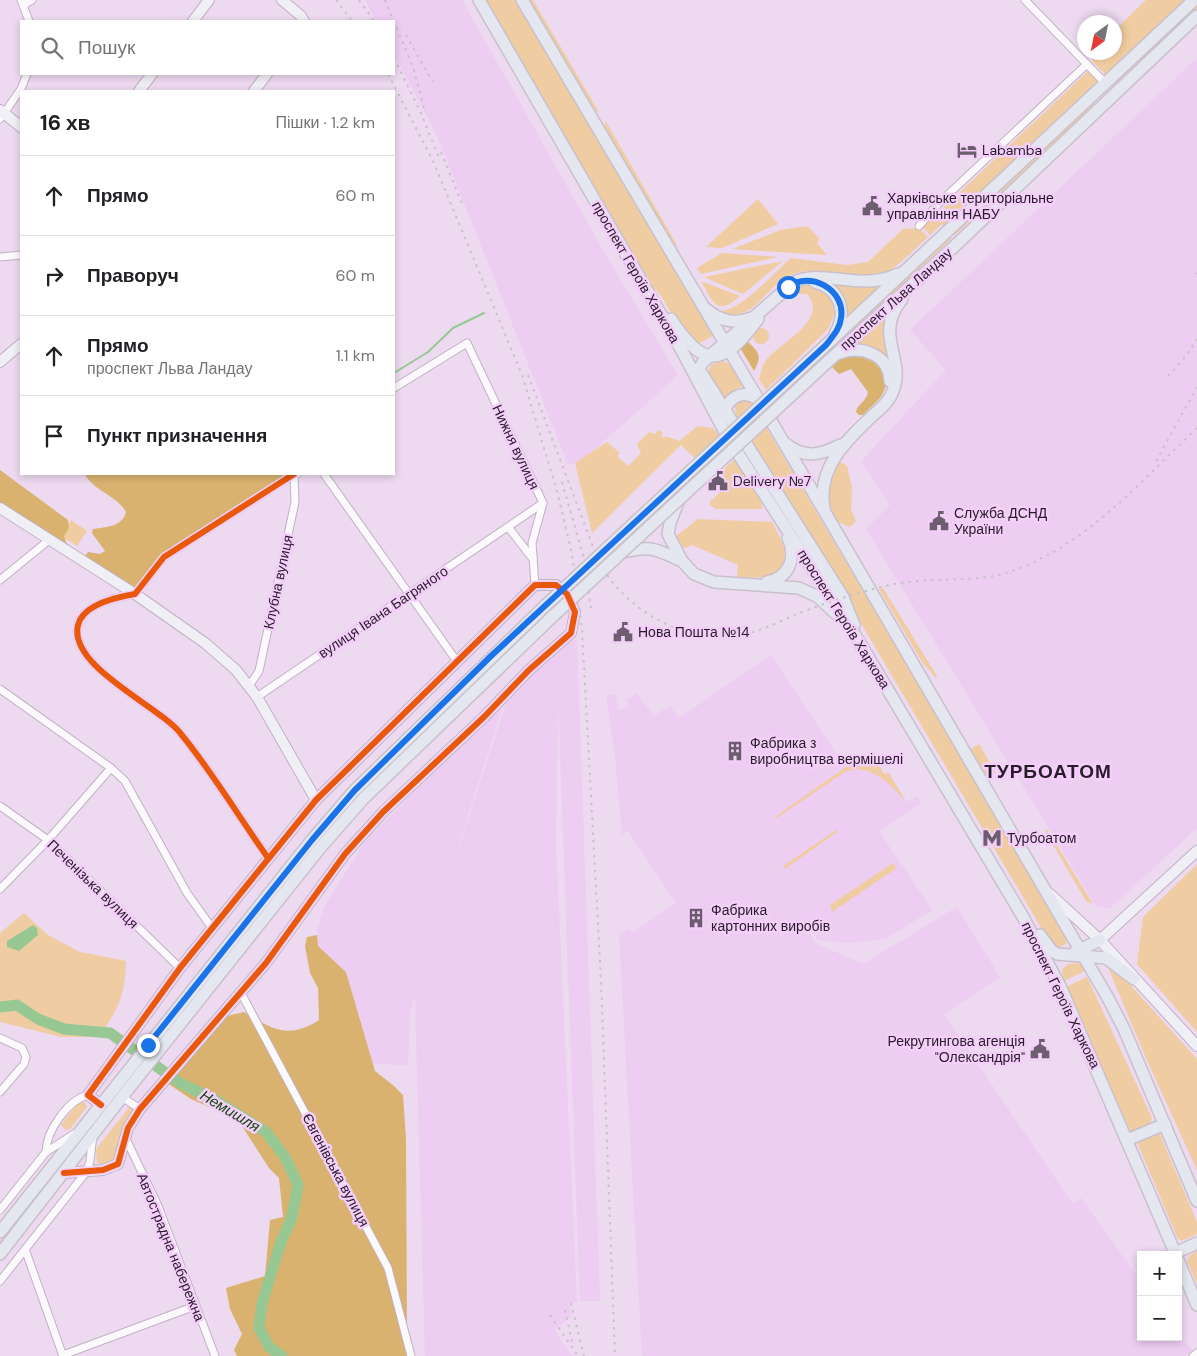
<!DOCTYPE html>
<html lang="uk">
<head>
<meta charset="utf-8">
<style>
  body { margin:0; font-family:"DM Sans",sans-serif; background:#f6f6f6; color:#202124 }
  .controls { position:absolute; right:15px; bottom:15px; display:grid; overflow:hidden; border-radius:0px; box-shadow:0 2px 8px #0003 }
  .controls button { width:45px; height:45px; display:grid; place-items:center; padding:0; border:0; border-bottom:1px solid #e0e0e0; background:#fff; color:#202124; font:25px sans-serif }
  .compass { position:absolute; left:1077px; top:15px; width:45px; height:45px; border-radius:50%; background:#fff; box-shadow:0 2px 8px #0003; rotate:213deg }
  .stop { position:absolute; width:15px; height:15px; margin:-11px; border:4px solid #1a73e8; border-radius:50%; background:#fff }
  .stop.end { background:#1a73e8; border-color:#fff; box-shadow:0 1px 5px #0008 }
  .list { margin:0; padding:0; list-style:none }
  h2 { display:flex; justify-content:space-between; align-items:center; height:65px; margin:0; padding:0 20px; font-size:21px }
  h2 small { font-size:16px; font-weight:400; color:#757577 }
  .list li { display:grid; grid-template-columns:32px 1fr auto; gap:15px; align-items:center; box-sizing:border-box; height:80px; padding:0 20px; border-top:1px solid #e0e0e0 }
  .list b { display:block; font-size:19px; white-space:nowrap }
  .list p { margin:0; font-size:16px; white-space:nowrap; color:#757577 }
  .list em { font-size:16px; font-style:normal; color:#757577 }
  .icon { flex:none; width:28px; height:28px; fill:none; stroke:currentColor; stroke-width:2; stroke-linecap:round; stroke-linejoin:round }
  .map { position:relative; flex:none; width:1197px; height:1356px; overflow:hidden }
  .search { position:absolute; background:#fff; box-shadow:0 2px 8px #0003; left:20px; top:20px; width:375px; height:55px; display:flex; align-items:center; gap:12px; box-sizing:border-box; padding:0 18px; border-radius:0px; color:#757577; font-size:19px }
  .panel { position:absolute; background:#fff; box-shadow:0 2px 8px #0003; left:20px; top:90px; width:375px; height:385px; border-radius:0px }
  .map>svg:first-child { display:block }
  .built { fill:#eecdf2 }
  .green { fill:#f0cca2 }
  .forest { fill:#d9b26f }
  .water { fill:#97c893 }
  .lines { fill:none; stroke-linecap:round; stroke-linejoin:round }
  .stream { stroke:#97c893; stroke-width:2 }
  .river { stroke:#97c893; stroke-width:11 }
  .street-casing { stroke:#c0b1c3; stroke-width:9 }
  .secondary-casing { stroke:#c0b1c3; stroke-width:12 }
  .primary-casing { stroke:#c9c0cb; stroke-width:14 }
  .street { stroke:#fcf9fd; stroke-width:7 }
  .secondary { stroke:#f0eff6; stroke-width:10 }
  .primary { stroke:#e4e6f0; stroke-width:11 }
  .rail { stroke:#c8c2c8; stroke-width:2; stroke-dasharray:2.5 5; stroke-linecap:butt }
  .primary-bridge-casing { stroke:#c9c0cb; stroke-width:14; stroke-linecap:butt }
  .primary-bridge { stroke:#e4e6f0; stroke-width:11 }
  .cycleway-casing { stroke:#f4cffa; stroke-width:9 }
  .cycleway { stroke:#e8590c; stroke-width:6 }
  .route { stroke:#1a73e8; stroke-width:6 }
  .labels { text-anchor:middle; stroke-width:5; stroke-linejoin:round; paint-order:stroke }
  .poi-label { font-size:14px; fill:#281b2a; stroke:#f4cffa; text-anchor:start }
  .street-label { font-size:14px; fill:#281b2a; stroke:#f4cffa }
  .water-label { font-size:15px; font-style:italic; fill:#11470d; stroke:#f4cffa }
  .district-label { font-size:19px; font-weight:bold; letter-spacing:1px; fill:#281b2a; stroke:#f4cffa }
</style>
</head>
<body>
<div class="map">
<svg width="1197" height="1356" viewBox="0 0 1197 1356">
  <rect width="100%" height="100%" fill="#edd9f0"/>
  <g class="built">
    <polygon points="365,0 462,0 608,259 677,374 672,381 587,456 575,463 568,464 438,138 394,54 394,21 376,21"/>
    <polygon points="1197,58 1197,828 1109,909 1096,906 866,529 890,505 861,461 946,370 910,330"/>
    <polygon points="567,640 577,640 600,1301 580,1301 558,696 556,847 577,1302 569,1303 572,1316 554,1330 572,1356 425,1356 415,999 419,982 410,1014 408,1065 373,1064 346,972 317,946 317,929 325,905 367,839 504,702 463,831 454,862 507,701 535,671 558,690 535,670"/>
    <polygon points="771,655 845,766 870,751 874,757 870,759 874,765 878,763 884,774 888,772 907,802 917,796 921,803 879,831 932,910 886,939 850,943 818,940 812,932 810,934 815,943 863,964 957,907 1000,977 944,1014 1072,1203 1081,1198 1141,1282 1141,1337 1178,1337 1178,1333 1193,1351 1185,1356 642,1356 619,934 629,929 632,933 676,903 628,831 622,835 615,756 606,695 616,694 618,710 626,708 629,705 627,699 637,694 654,716 670,706 679,718"/>
  </g>
  <g class="green">
    <polygon points="486,0 517,0 713,336 696,345 677,323 661,296 652,286"/>
    <polygon points="530,0 533,0 599,112 594,110"/>
    <polygon points="1146,0 1190,0 1108,77 1093,62 1090,53 1114,52 1115,30"/>
    <polygon points="1197,3 1197,8 1116,83 1115,81"/>
    <polygon points="1088,71 1101,84 945,227 942,224 930,235 923,227"/>
    <polygon points="1093,103 1095,105 955,235 953,233"/>
    <polygon points="605,120 677,245 676,247 605,129"/>
    <polygon points="758,199 778,224 722,248 706,247"/>
    <polygon points="807,226 820,239 817,243 827,255 732,249 781,230"/>
    <path d="M919,228l9,9c-14,12 -30,32 -49,38 -29,10 -64,-14 -91,1 -28,16 -29,42 -67,39l-3,-4c21,2 57,-39 73,-53l56,7 21,-3 35,-33z"/>
    <polygon points="950,236 952,238 848,336 846,334"/>
    <polygon points="722,253 778,257 701,274 697,268"/>
    <polygon points="783,261 743,294 704,277"/>
    <path d="M701,281l39,15c-23,21 -27,6 -39,-15z"/>
    <path d="M811,284c24,12 30,19 17,45l-62,61 -7,-11c2,-7 3,-15 9,-21 15,-17 61,-39 39,-64h-8l-3,-6z"/>
    <polygon points="836,284 877,284 879,287 848,317 834,287"/>
    <polygon points="887,315 889,357 888,359 856,344"/>
    <circle cx="761" cy="336" r="8"/>
    <polygon points="721,361 729,363 743,386 732,391 723,400 707,375 711,365"/>
    <polygon points="746,398 753,405 1065,933 1067,943 1057,949 1049,941 846,598 736,418 735,406"/>
    <polygon points="698,426 713,428 719,436 695,458 681,445 592,533 575,463 607,442 620,453 617,456 628,466 641,453 637,444 649,432 654,434 659,430 663,433 661,435 664,438 666,436 679,441"/>
    <path d="M734,460l27,40 1,9h-46l-6,-4v-3c9,-9 20,-17 11,-30z"/>
    <path d="M838,460l9,6 5,22 -1,21 5,12 -6,6c-34,-11 -22,-43 -12,-67z"/>
    <path d="M698,519l74,3c8,16 20,32 7,48 -4,4 -8,7 -14,7 -9,1 -19,0 -28,0l1,-12 -46,-20 -6,3 -7,-1 -3,-11z"/>
    <polygon points="71,520 87,531 77,546 61,536"/>
    <polygon points="883,588 937,676 936,678 922,662 879,589"/>
    <polygon points="979,744 996,773 987,778 970,750"/>
    <path d="M863,755l7,12 8,-4 6,11 4,-2 17,28c-18,-18 -34,-37 -60,-28l-67,45 -5,1z"/>
    <polygon points="1047,829 1093,904 1086,901 1045,831"/>
    <polygon points="836,830 837,832 785,869 783,866"/>
    <polygon points="893,863 897,868 832,912 830,905"/>
    <polygon points="1197,864 1197,1032 1137,964 1143,917"/>
    <path d="M24,913l24,22 32,17 46,9c-1,36 -8,48 -27,76h-38l-61,-15v-89z"/>
    <polygon points="1076,963 1081,964 1085,971 1064,981 1062,969 1068,964"/>
    <polygon points="1107,965 1115,968 1197,1059 1197,1170 1146,1058"/>
    <polygon points="1087,977 1152,1118 1149,1125 1134,1132 1130,1130 1066,987"/>
    <polygon points="81,1102 84,1102 87,1107 70,1129 66,1130 61,1125 76,1105"/>
    <polygon points="111,1102 112,1103 0,1246 0,1241"/>
    <polygon points="130,1106 134,1109 122,1130 116,1159 105,1166 97,1162 96,1149"/>
    <polygon points="1159,1132 1197,1222 1197,1234 1181,1241 1177,1237 1137,1142"/>
    <polygon points="1197,1251 1197,1284 1187,1261 1190,1255"/>
  </g>
  <g class="forest">
    <path d="M745,339c12,12 19,15 9,32l-15,-25z"/>
    <path d="M860,354c21,5 35,23 20,44 -5,6 -12,11 -17,17h-4l-3,-3c1,-8 11,-11 12,-20l-17,-23 -12,5 -7,-7 11,-10z"/>
    <polygon points="0,470 68,520 69,528 64,536 68,548 0,508"/>
    <path d="M85,474h209l-130,83 -29,37 -50,-31v-7l3,-4 12,2 5,-3 -13,-18 1,-4c13,-2 29,-2 33,-17 -9,-17 -33,-21 -41,-38z"/>
    <path d="M317,935l1,11 28,26 29,99 19,15 9,9 3,44 1,199 6,18h-176l-3,-6 8,-16 -12,-25 -4,-21 39,-12 5,-56 13,-3 -4,-39 -10,-10 -31,-48 -47,-21 -24,-16 60,-67 17,-4c28,17 44,28 75,8l-1,-32 -8,-15 -5,-27 2,-9z"/>
  </g>
  <polygon class="water" points="33,925 37,928 38,935 19,951 7,947 7,941"/>
  <g class="lines">
    <polyline class="stream" points="394,373 428,352 453,328 484,313"/>
    <polyline class="river" points="0,1007 17,1005 38,1019 64,1029 110,1033 180,1083 215,1100 266,1132 285,1157 298,1185 292,1217 281,1242 262,1303 259,1328 269,1347 282,1356"/>
    <defs>
      <g id="street">
        <polyline points="21,0 29,21"/>
        <polyline points="1025,0 1105,83"/>
        <polyline points="24,5 32,0"/>
        <polyline points="0,119 21,89 27,74"/>
        <polyline points="919,226 938,204 1087,64"/>
        <polyline points="0,257 21,255"/>
        <polyline points="394,388 467,343 543,503 532,543 535,585"/>
        <polyline points="324,474 456,660"/>
        <polyline points="508,527 533,559"/>
        <polyline points="0,580 49,540"/>
        <polyline points="249,686 259,671 295,502 294,474 297,474"/>
        <polyline points="0,689 111,768 125,781 187,893 212,928"/>
        <polyline points="257,697 543,503"/>
        <polyline points="0,806 48,840 180,968"/>
        <path d="M268,858c-29,-41 -55,-85 -87,-124 -21,-28 -113,-67 -103,-109 5,-21 39,-28 57,-31l29,-37 130,-83"/>
        <polyline points="0,889 48,840 111,768"/>
        <polyline points="241,993 388,1268 411,1356"/>
        <polyline points="0,1038 22,1048 26,1057 24,1064 0,1092"/>
        <polyline points="122,1097 140,1109"/>
        <polyline points="126,1139 158,1206 215,1356"/>
        <path d="M46,1152c0,-21 22,-52 42,-57"/>
        <polyline points="0,1210 46,1152 74,1134"/>
        <polyline points="25,1249 63,1356"/>
        <polyline points="0,1281 87,1171 90,1161 93,1135"/>
        <polyline points="63,1355 195,1306"/>
        <polyline points="1193,1356 1197,1353"/>
      </g>
      <g id="secondary">
        <polyline points="282,0 301,16 304,21"/>
        <polyline points="193,21 209,0"/>
        <polyline points="139,91 152,74"/>
        <polyline points="254,91 267,74"/>
        <polyline points="0,110 21,127"/>
        <polyline points="0,362 21,344"/>
        <polyline points="0,508 135,594 205,643 236,670 257,697 316,800"/>
        <polyline points="1050,894 1100,940 1197,1046"/>
        <polyline points="1100,940 1197,851"/>
        <polyline points="64,1173 103,1170 118,1164 128,1128 140,1109 266,963 345,854 383,812 484,717 529,670 571,633 575,612 567,594 556,585 535,585 316,800 180,968 88,1095 101,1105"/>
      </g>
      <g id="primary">
        <polyline points="479,0 682,351 728,438 860,643 1023,917 1060,986 1176,1255"/>
        <polyline points="522,0 826,514 1108,998 1124,1029 1197,1201"/>
        <path d="M815,282c25,7 33,30 20,52"/>
        <path d="M706,309c12,11 29,16 45,9"/>
        <path d="M671,319c33,51 52,48 87,0"/>
        <polyline points="826,345 1194,0"/>
        <path d="M839,353c22,-8 50,1 51,28"/>
        <polyline points="835,355 959,242 1197,16"/>
        <polyline points="702,374 843,597 854,625"/>
        <path d="M698,380l-1,-8 6,-10 91,-80c29,-14 67,10 104,-8"/>
        <path d="M722,415c6,-16 18,-26 34,-17"/>
        <path d="M786,444c18,15 35,11 54,1"/>
        <polyline points="680,497 670,523 668,534 682,561 694,574 714,582 799,588 818,597 835,613"/>
        <path d="M824,508c-7,-40 21,-66 47,-91 9,-8 18,-15 22,-26 13,-32 -20,-56 9,-92"/>
        <path d="M620,553c30,-8 34,-5 62,8"/>
        <path d="M767,582c22,-4 30,-24 21,-44"/>
        <polyline points="1040,935 1051,950 1057,954 1106,958 1134,979"/>
        <polyline points="1075,952 1100,940"/>
        <polyline points="1127,1140 1165,1124"/>
        <polyline points="0,1232 311,841 354,791 546,605"/>
        <polyline points="1175,1253 1197,1243"/>
        <polyline points="0,1254 122,1097 320,848 363,799 553,616"/>
        <polyline points="1178,1260 1197,1305"/>
      </g>
    </defs>
    <use href="#street" class="street-casing"/>
    <use href="#secondary" class="secondary-casing"/>
    <use href="#primary" class="primary-casing"/>
    <use href="#street" class="street"/>
    <use href="#secondary" class="secondary"/>
    <use href="#primary" class="primary"/>
    <g class="rail">
      <polyline points="336,0 352,21"/>
      <polyline points="359,0 374,21"/>
      <polyline points="385,0 413,67 424,108"/>
      <polyline points="406,35 433,82"/>
      <polyline points="394,58 420,111 440,160"/>
      <polyline points="388,74 433,161 522,375 557,491 572,554 582,630 601,980 615,1356"/>
      <polyline points="441,152 463,206"/>
      <polyline points="1196,274 1197,273"/>
      <polyline points="528,375 597,557"/>
      <polyline points="1168,376 1186,356 1197,339"/>
      <polyline points="1156,461 1197,387"/>
      <polyline points="562,482 583,555 591,609"/>
      <path d="M603,569c32,49 92,79 150,63 17,-5 33,-14 49,-20 29,-11 58,-20 87,-27 33,-7 66,-4 98,-8 23,-3 44,-13 64,-24 54,-29 101,-83 146,-125"/>
      <polyline points="571,1303 584,1356"/>
      <polyline points="565,1310 572,1342"/>
      <polyline points="550,1315 578,1356"/>
    </g>
    <defs>
      <g id="primary-bridge">
        <polyline points="546,605 826,345"/>
        <polyline points="553,616 835,355"/>
      </g>
    </defs>
    <use href="#primary-bridge" class="primary-bridge-casing"/>
    <use href="#primary-bridge" class="primary-bridge"/>
    <defs>
      <g id="cycleway">
        <path d="M268,858c-29,-41 -55,-85 -87,-124 -21,-28 -113,-67 -103,-109 5,-21 39,-28 57,-31l29,-37 130,-83"/>
        <polyline points="64,1173 103,1170 118,1164 128,1128 140,1109 266,963 345,854 383,812 484,717 529,670 571,633 575,612 567,594 556,585 535,585 316,800 180,968 88,1095 101,1105"/>
      </g>
    </defs>
    <use href="#cycleway" class="cycleway-casing"/>
    <use href="#cycleway" class="cycleway"/>
  </g>
  <g class="lines">
    <path class="route" d="M148,1045l164,-205 42,-49 137,-135 335,-311c6,-8 14,-16 15,-27 5,-28 -31,-48 -53,-31"/>
  </g>
  <defs>
    <symbol id="hotel-bare" viewBox="-9 -9 18 18"><path d="M-6-4.5h1.5V1H6V5H4.5V3h-9V5H-6ZM-4 0a1.8 1.8 0 1 1 3.6 0ZM.5 0V-2.5h3Q6-2.5 6 0Z" fill="#6d5e6f" stroke="#f4cffa" stroke-width="2.5" paint-order="stroke"/></symbol>
    <symbol id="civic-bare" viewBox="-9 -9 18 18"><path d="M-.6-6.5H3V-4.5H.6V-3L4-1V1h2V6H-6V1h2V-1L-.6-3ZM-1.2 2.5V6h2.4V2.5Z" fill="#6d5e6f" stroke="#f4cffa" stroke-width="2.5" paint-order="stroke"/></symbol>
    <symbol id="building-bare" viewBox="-9 -9 18 18"><path d="M-4-6H4V6H1V3H-1V6H-4ZM-2.5-4.3h1.7v1.8h-1.7ZM.8-4.3h1.7v1.8H.8ZM-2.5-1h1.7V.8h-1.7ZM.8-1h1.7V.8H.8Z" fill="#6d5e6f" stroke="#f4cffa" stroke-width="2.5" paint-order="stroke"/></symbol>
    <symbol id="metro-bare" viewBox="-9 -9 18 18"><path d="M-5.5 5V-5H-3L0 0L3-5H5.5V5H3V-.5L0 4L-3-.5V5Z" fill="#6d5e6f" stroke="#f4cffa" stroke-width="2.5" paint-order="stroke"/></symbol>
  </defs>
  <g fill-rule="evenodd">
    <use href="#hotel-bare" x="953" y="136" width="28" height="28"/>
    <use href="#civic-bare" x="858" y="192" width="28" height="28"/>
    <use href="#civic-bare" x="704" y="467" width="28" height="28"/>
    <use href="#civic-bare" x="925" y="507" width="28" height="28"/>
    <use href="#civic-bare" x="609" y="618" width="28" height="28"/>
    <use href="#building-bare" x="721" y="737" width="28" height="28"/>
    <use href="#metro-bare" x="978" y="824" width="28" height="28"/>
    <use href="#building-bare" x="682" y="904" width="28" height="28"/>
    <use href="#civic-bare" x="1026" y="1035" width="28" height="28"/>
  </g>
  <g class="labels">
    <g class="poi-label">
      <text x="982" y="155">Labamba</text>
      <text x="887" y="203">Харківське територіальне<tspan x="887" dy="16">управління НАБУ</tspan></text>
      <text x="733" y="486">Delivery №7</text>
      <text x="954" y="518">Служба ДСНД<tspan x="954" dy="16">України</tspan></text>
      <text x="638" y="637">Нова Пошта №14</text>
      <text x="750" y="748">Фабрика з<tspan x="750" dy="16">виробництва вермішелі</tspan></text>
      <text x="1007" y="843">Турбоатом</text>
      <text x="711" y="915">Фабрика<tspan x="711" dy="16">картонних виробів</tspan></text>
      <text x="1025" y="1046" text-anchor="end">Рекрутингова агенція<tspan x="1025" dy="16">"Олександрія"</tspan></text>
    </g>
    <g class="street-label">
      <text transform="translate(636 272) rotate(60)" y="5">проспект Героїв Харкова</text>
      <text transform="translate(896 299) rotate(-42)" y="5">проспект Льва Ландау</text>
      <text transform="translate(516 447) rotate(65)" y="5">Нижня вулиця</text>
      <text transform="translate(278 582) rotate(-78)" y="5">Клубна вулиця</text>
      <text transform="translate(383 612) rotate(-34)" y="5">вулиця Івана Багряного</text>
      <text transform="translate(844 619) rotate(58)" y="5">проспект Героїв Харкова</text>
      <text transform="translate(93 884) rotate(44)" y="5">Печенізька вулиця</text>
      <text transform="translate(1061 995) rotate(64)" y="5">проспект Героїв Харкова</text>
      <text transform="translate(336 1170) rotate(62)" y="5">Євгенівська вулиця</text>
      <text transform="translate(171 1247) rotate(68)" y="5">Автострадна набережна</text>
    </g>
    <g class="water-label">
      <text transform="translate(230 1111) rotate(31)" y="5">Немишля</text>
    </g>
    <g class="district-label">
      <text x="1048" y="778">ТУРБОАТОМ</text>
    </g>
  </g>
</svg>
<div class="controls">
<button>+</button>
<button>−</button>
</div>
<svg class="compass" viewBox="-18 -18 36 36"><path d="M0-13l5 13h-10z" fill="#e53935"/><path d="M0 13l5-13h-10z" fill="#757577"/></svg>
<div class="stop" style="left:788px;top:287px"></div>
<div class="stop end" style="left:148px;top:1045px"></div>
<div class="search"><svg class="icon" aria-label="search" viewBox="0 0 24 24"><circle cx="10" cy="10" r="6"/><path d="M15 15l6 6"/></svg>Пошук</div>
<section class="panel">
<h2>16 хв<small>Пішки · 1.2 km</small></h2>
<ul class="list">
<li><svg class="icon" aria-label="ahead" viewBox="0 0 24 24"><path d="M12 20V5M6 11l6-6 6 6"/></svg><div><b>Прямо</b></div><em>60 m</em></li>
<li><svg class="icon" aria-label="right" viewBox="0 0 24 24"><path d="M7 20v-9h11M14 6l5 5-5 5"/></svg><div><b>Праворуч</b></div><em>60 m</em></li>
<li><svg class="icon" aria-label="ahead" viewBox="0 0 24 24"><path d="M12 20V5M6 11l6-6 6 6"/></svg><div><b>Прямо</b><p>проспект Льва Ландау</p></div><em>1.1 km</em></li>
<li><svg class="icon" aria-label="arrive" viewBox="0 0 24 24"><path d="M6 21V4h12l-3 4 3 4H6"/></svg><div><b>Пункт призначення</b></div></li>
</ul>
</section>
</div>
</body>
</html>
